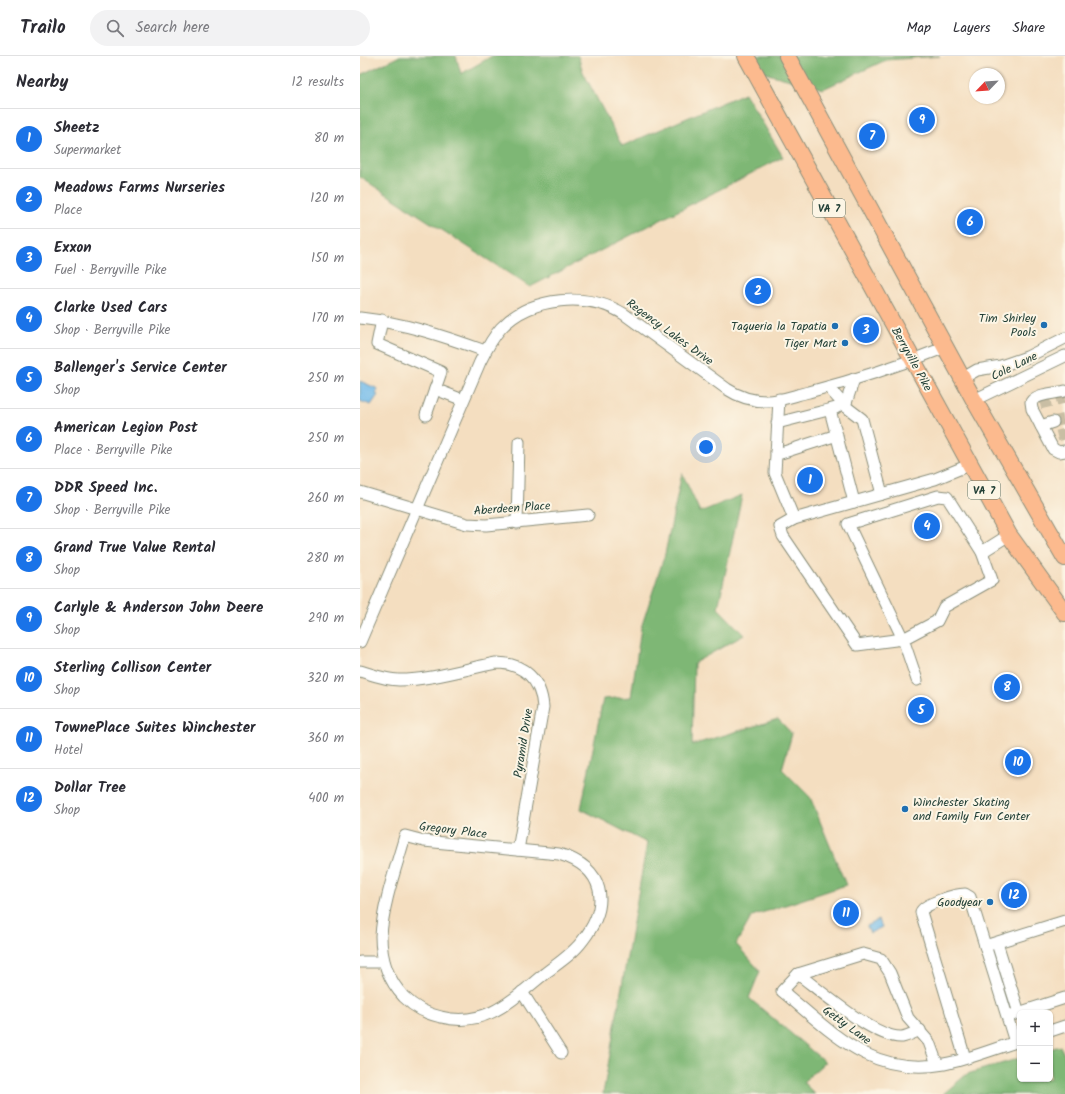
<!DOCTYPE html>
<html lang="en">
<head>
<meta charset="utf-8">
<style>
  body { margin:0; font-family:Kalam,sans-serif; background:#f2f2f3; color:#2b2b33 }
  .controls { position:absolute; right:12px; bottom:12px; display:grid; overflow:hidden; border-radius:6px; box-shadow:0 1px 3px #0004 }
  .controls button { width:36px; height:36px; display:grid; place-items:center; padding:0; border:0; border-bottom:1px solid #e1e1e2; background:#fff; color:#2b2b33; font:20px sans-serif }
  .compass { position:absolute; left:609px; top:12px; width:36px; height:36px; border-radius:50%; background:#fff; box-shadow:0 1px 3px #0004; rotate:245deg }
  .you { position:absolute; left:346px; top:391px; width:14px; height:14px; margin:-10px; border:3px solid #fff; border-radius:50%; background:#1a73e8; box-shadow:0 0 0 6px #1a73e833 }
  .badge { display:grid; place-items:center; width:26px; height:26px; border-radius:50%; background:#1a73e8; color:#fff; font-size:13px; font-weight:700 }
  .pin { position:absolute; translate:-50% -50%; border:2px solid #fff; box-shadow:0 1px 4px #0006 }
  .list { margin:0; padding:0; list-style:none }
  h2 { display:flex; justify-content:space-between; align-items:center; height:52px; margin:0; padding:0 16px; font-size:17px }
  h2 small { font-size:13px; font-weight:400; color:#7c7c81 }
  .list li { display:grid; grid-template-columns:26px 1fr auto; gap:12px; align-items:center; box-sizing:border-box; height:60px; padding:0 16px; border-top:1px solid #e1e1e2 }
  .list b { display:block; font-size:15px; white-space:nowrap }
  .list p { margin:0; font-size:13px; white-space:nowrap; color:#7c7c81 }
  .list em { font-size:13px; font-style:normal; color:#7c7c81 }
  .icon { flex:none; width:22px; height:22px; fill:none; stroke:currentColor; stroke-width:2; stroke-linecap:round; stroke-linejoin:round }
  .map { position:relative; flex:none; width:705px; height:1038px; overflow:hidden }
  header { display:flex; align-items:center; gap:24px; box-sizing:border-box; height:56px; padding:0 20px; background:#fff; border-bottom:1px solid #e1e1e2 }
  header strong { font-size:19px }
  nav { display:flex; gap:22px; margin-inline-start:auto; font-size:14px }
  .search { width:280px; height:36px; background:#f2f2f3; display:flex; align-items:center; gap:10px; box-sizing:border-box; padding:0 14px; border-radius:22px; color:#7c7c81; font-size:15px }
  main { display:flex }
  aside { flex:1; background:#fff }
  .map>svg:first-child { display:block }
  .forest { fill:#7eb775; stroke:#4e7a54 }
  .water { fill:#73bceb; stroke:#497c90 }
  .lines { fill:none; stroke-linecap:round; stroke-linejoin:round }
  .minor-tunnel { stroke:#c9bea4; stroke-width:11; stroke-dasharray:11 5.5; stroke-linecap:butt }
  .minor-casing { stroke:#8a8e7a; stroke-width:13 }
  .highway-casing { stroke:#8a8e7a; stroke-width:18 }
  .minor { stroke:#fff; stroke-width:11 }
  .highway { stroke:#fcba8e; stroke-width:16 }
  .poi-dot { fill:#1f6fb2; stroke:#fcf5e5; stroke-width:1.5 }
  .labels { text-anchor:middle; stroke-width:4; stroke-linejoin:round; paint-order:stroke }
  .shield { fill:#fcf5e5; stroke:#617469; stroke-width:1 }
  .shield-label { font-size:11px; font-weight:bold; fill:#1f3d34 }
  .poi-label { font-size:12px; fill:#1f3d34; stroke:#fcf5e5; text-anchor:end }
  .street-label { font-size:12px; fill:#1f3d34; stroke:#fcf5e5 }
</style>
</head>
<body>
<header>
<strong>Trailo</strong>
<div class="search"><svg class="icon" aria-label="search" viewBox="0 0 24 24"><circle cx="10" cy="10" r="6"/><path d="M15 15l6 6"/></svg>Search here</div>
<nav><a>Map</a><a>Layers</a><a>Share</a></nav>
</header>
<main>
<aside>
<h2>Nearby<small>12 results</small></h2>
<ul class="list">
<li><span class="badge">1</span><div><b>Sheetz</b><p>Supermarket</p></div><em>80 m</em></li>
<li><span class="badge">2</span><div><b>Meadows Farms Nurseries</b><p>Place</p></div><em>120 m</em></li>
<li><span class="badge">3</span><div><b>Exxon</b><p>Fuel · Berryville Pike</p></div><em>150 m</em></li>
<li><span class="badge">4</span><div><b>Clarke Used Cars</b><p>Shop · Berryville Pike</p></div><em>170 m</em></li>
<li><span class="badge">5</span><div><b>Ballenger's Service Center</b><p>Shop</p></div><em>250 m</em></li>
<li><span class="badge">6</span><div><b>American Legion Post</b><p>Place · Berryville Pike</p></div><em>250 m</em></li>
<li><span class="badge">7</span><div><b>DDR Speed Inc.</b><p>Shop · Berryville Pike</p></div><em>260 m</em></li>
<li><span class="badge">8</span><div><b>Grand True Value Rental</b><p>Shop</p></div><em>280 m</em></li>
<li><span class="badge">9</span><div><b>Carlyle &amp; Anderson John Deere</b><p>Shop</p></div><em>290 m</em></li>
<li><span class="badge">10</span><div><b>Sterling Collison Center</b><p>Shop</p></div><em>320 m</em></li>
<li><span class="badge">11</span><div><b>TownePlace Suites Winchester</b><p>Hotel</p></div><em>360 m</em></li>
<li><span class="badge">12</span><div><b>Dollar Tree</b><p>Shop</p></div><em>400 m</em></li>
</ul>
</aside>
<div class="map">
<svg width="705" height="1038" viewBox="0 0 705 1038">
  <rect width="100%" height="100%" fill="#fcf5e5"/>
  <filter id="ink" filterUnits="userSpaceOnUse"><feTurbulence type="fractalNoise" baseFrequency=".025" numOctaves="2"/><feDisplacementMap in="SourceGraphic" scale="8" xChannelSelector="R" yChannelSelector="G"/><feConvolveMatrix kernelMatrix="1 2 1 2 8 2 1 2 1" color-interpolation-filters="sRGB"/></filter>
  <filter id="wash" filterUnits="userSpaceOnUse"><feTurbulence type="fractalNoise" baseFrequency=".012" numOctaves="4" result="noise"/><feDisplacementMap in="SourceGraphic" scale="16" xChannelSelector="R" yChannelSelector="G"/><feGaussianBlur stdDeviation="0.9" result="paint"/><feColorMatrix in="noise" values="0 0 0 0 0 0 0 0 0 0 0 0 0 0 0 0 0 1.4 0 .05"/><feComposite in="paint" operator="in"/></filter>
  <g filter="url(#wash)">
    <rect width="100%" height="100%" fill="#f4dec0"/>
    <g class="forest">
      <polygon points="40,0 96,0 101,18 132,0 218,0 223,16 262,90 385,37 423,101 170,231 0,121 0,19"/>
      <polygon points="393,0 580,0 526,4 463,33 401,16"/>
      <polygon points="322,417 340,456 382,439 358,552 384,579 334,607 332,689 418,663 432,678 422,713 450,741 486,829 392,860 376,888 400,915 389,942 465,1006 443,1026 455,1038 243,1038 287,787 221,753 243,643 271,641 281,572 305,498"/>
      <polygon points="700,990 705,1000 705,1038 583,1038 607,1018 660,1002 660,1023 690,1023 690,993"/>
    </g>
    <g class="water">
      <polygon points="0,325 18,333 16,338 18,339 11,349 0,345"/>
      <polygon points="519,864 522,871 510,877 507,870"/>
    </g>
  </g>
  <g filter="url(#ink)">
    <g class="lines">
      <g class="minor-tunnel">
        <polyline points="680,348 705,342"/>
        <polyline points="693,366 705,363"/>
        <polyline points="697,380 705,378"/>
      </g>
      <defs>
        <g id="minor">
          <path d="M0,262c44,5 84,18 125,33"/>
          <polyline points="22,264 17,288 81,316 66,359"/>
          <polyline points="603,322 617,314 641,310 667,301 705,282"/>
          <polyline points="468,331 485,350 502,363 522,438"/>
          <polyline points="75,333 103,344"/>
          <path d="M705,335c-11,3 -28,2 -34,11l1,7 21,40 6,3 6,-1"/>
          <polyline points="419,343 415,417 434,463 575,423 609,409"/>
          <polyline points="614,344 705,300"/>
          <polyline points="485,350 494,323"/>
          <polyline points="470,354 494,446"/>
          <polyline points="417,367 476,352"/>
          <polyline points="681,370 693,366"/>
          <polyline points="416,396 421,397 477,379"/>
          <polyline points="0,436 107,468 126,469 228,459"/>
          <polyline points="434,463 420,471 423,480 497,589 543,583 488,468 578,440 587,441 622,496 632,524 584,551 577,565 543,583 557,624"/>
          <polyline points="157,467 159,386"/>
          <polyline points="622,496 649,479"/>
          <path d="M0,586l120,-280c6,-12 12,-24 21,-34 30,-32 87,-36 123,-14l103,75c12,8 25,12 40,12 14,0 28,-6 42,-9 46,-12 92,-27 137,-45"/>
          <path d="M0,615c13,4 26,9 39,9 32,0 66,-11 97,-17 28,0 45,17 47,44l-25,143"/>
          <path d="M45,780l19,5 135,13c46,14 52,50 24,86 -10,14 -26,24 -39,34 -32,26 -58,54 -103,43 -14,-3 -27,-10 -37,-20 -16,-17 -23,-38 -23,-61 2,-33 15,-68 24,-100z"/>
          <polyline points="637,887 659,957"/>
          <polyline points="625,890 705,865"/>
          <polyline points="0,906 24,906"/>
          <path d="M438,918c23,17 77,65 104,63 6,-1 13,-5 18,-7"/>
          <polyline points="162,936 201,997"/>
          <polyline points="652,959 705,942"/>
          <polyline points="690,975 705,970"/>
          <path d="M605,1002l-44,-146c2,-8 35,-18 44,-18l5,3 45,145"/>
          <path d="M577,1008l-8,-22 -21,-24 -18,-45 -9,-14 -18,-5 -65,20 -16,17c51,42 89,86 162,73 26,-5 51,-16 76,-23"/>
        </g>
        <g id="highway">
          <polyline points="386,0 649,479 705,557"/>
          <polyline points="427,0 614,344 705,502"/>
        </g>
      </defs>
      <use href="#minor" class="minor-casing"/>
      <use href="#highway" class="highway-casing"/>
      <use href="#minor" class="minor"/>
      <use href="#highway" class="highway"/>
    </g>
  </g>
  <g class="poi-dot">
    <circle cx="684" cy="269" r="4"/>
    <circle cx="475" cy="270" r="4"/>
    <circle cx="485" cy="287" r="4"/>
    <circle cx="545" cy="753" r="4"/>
    <circle cx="630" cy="846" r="4"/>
  </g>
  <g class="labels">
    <g class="shield">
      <rect x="453" y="143" width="32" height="18" rx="3"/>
      <rect x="608" y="425" width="32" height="18" rx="3"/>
    </g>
    <g class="shield-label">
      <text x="469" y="156">VA 7</text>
      <text x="624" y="438">VA 7</text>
    </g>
    <g class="poi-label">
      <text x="676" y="266">Tim Shirley<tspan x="676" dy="14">Pools</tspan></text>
      <text x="467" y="274">Taqueria la Tapatia</text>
      <text x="477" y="291">Tiger Mart</text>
      <text x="553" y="750" text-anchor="start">Winchester Skating<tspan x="553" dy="14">and Family Fun Center</tspan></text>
      <text x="622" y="850">Goodyear</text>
    </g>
    <g class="street-label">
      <text transform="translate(310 276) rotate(36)" y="4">Regency Lakes Drive</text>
      <text transform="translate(552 303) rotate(61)" y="4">Berryville Pike</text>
      <text transform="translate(654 310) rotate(-26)" y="4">Cole Lane</text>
      <text transform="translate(152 452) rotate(-4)" y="4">Aberdeen Place</text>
      <text transform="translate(163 687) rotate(-81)" y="4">Pyramid Drive</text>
      <text transform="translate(93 774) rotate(7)" y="4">Gregory Place</text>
      <text transform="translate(487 969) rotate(36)" y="4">Getty Lane</text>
    </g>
  </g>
</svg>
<div class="controls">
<button>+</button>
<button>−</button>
</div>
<svg class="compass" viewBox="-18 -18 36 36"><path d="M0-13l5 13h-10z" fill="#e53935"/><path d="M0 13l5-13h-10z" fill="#7c7c81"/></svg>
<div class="you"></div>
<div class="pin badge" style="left:450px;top:424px">1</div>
<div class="pin badge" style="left:398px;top:235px">2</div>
<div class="pin badge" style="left:506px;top:274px">3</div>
<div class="pin badge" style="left:567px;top:470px">4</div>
<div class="pin badge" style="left:561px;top:654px">5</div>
<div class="pin badge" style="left:610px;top:166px">6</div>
<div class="pin badge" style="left:512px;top:80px">7</div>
<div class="pin badge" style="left:647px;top:631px">8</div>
<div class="pin badge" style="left:562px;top:64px">9</div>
<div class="pin badge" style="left:658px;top:706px">10</div>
<div class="pin badge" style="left:486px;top:857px">11</div>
<div class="pin badge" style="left:654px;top:839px">12</div>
</div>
</main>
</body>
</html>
